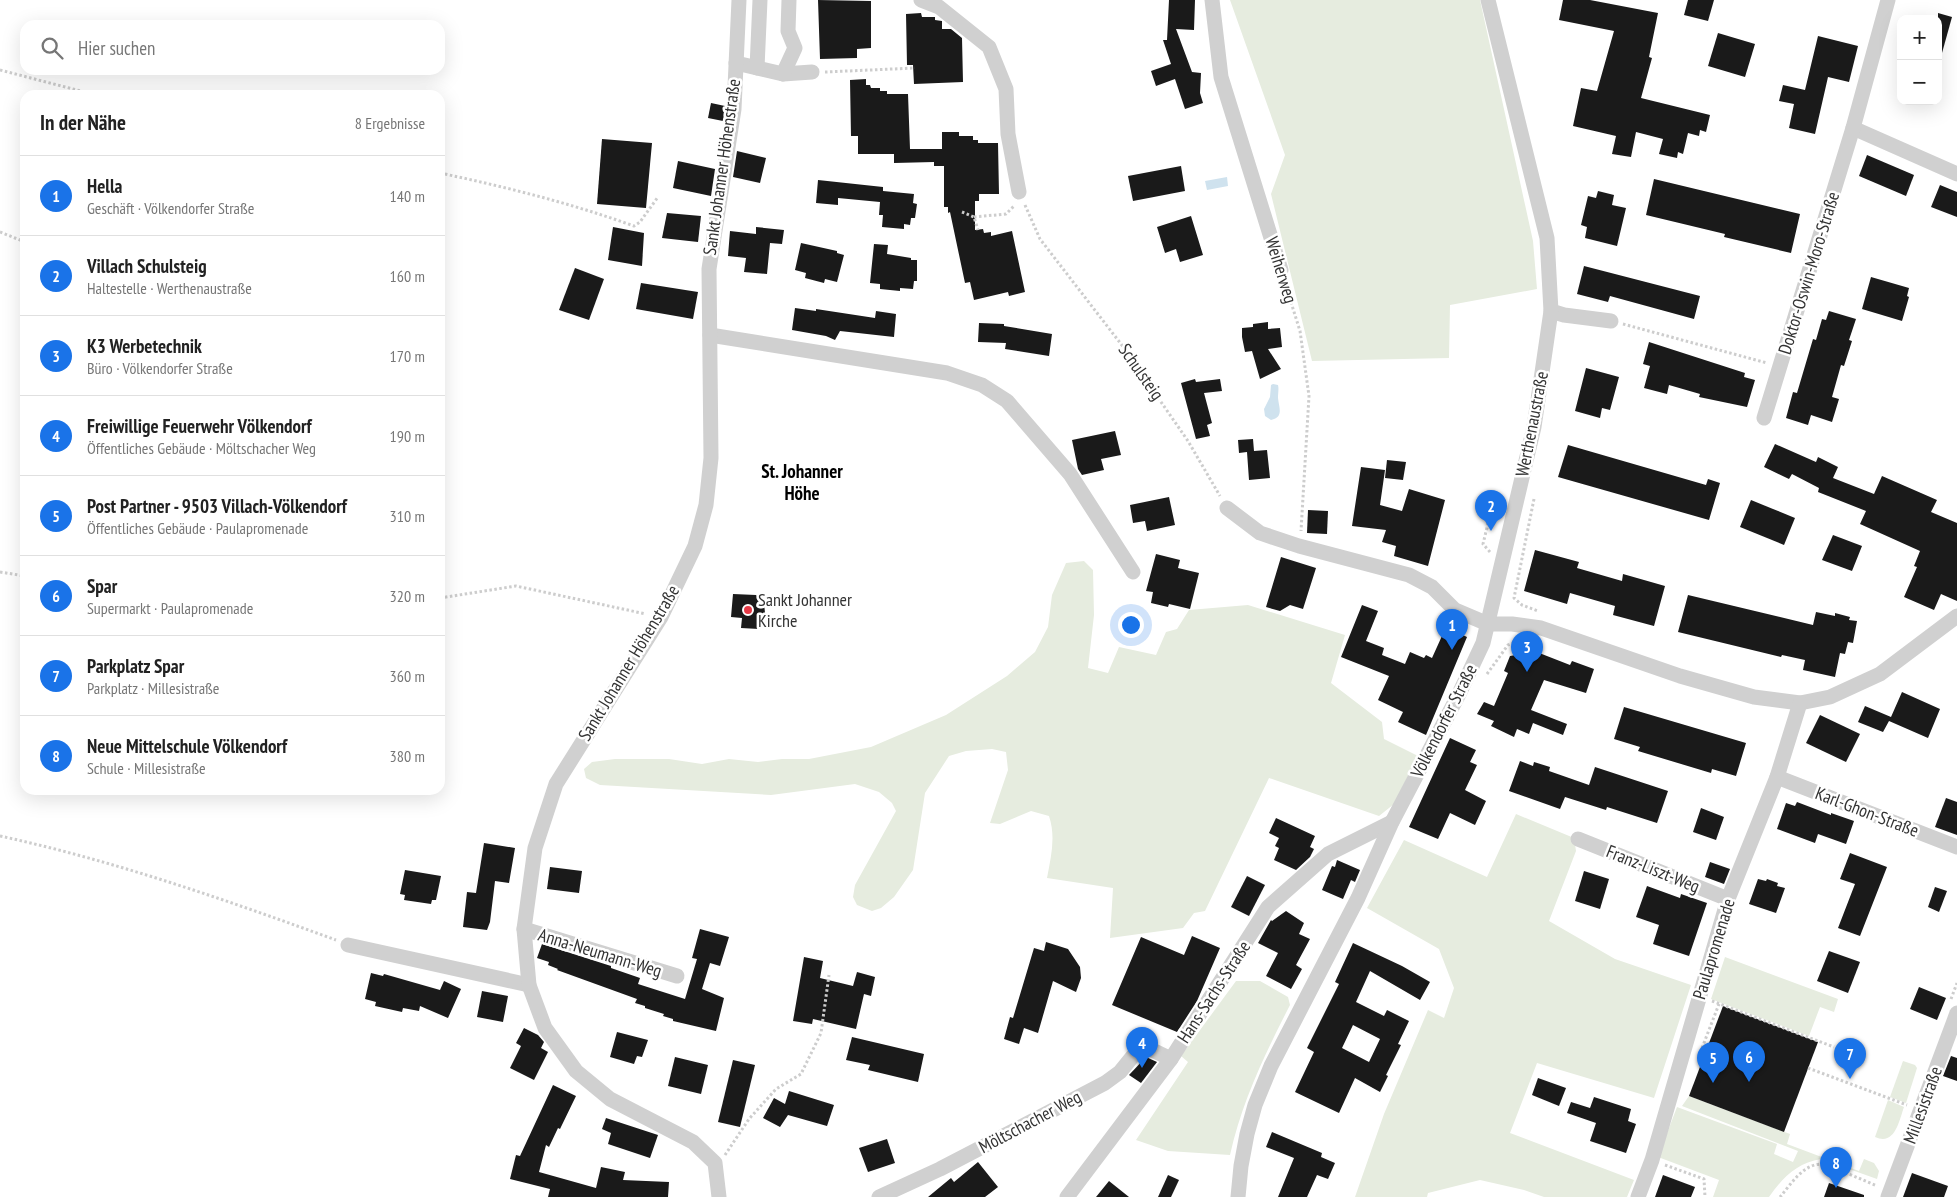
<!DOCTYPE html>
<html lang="de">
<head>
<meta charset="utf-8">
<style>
  body { margin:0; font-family:"PT Sans Narrow",sans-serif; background:#f2f2f2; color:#222 }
  .controls { position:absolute; right:15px; top:15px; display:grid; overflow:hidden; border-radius:10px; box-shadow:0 5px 20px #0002 }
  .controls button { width:45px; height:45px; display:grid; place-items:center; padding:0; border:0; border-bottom:1px solid #e0e0e0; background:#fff; color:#222; font:25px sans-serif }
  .you { position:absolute; left:1130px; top:624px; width:18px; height:18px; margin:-12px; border:4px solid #fff; border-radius:50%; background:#1a73e8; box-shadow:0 0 0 8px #1a73e833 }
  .badge { display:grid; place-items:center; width:32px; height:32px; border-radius:50%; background:#1a73e8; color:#fff; font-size:16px; font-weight:700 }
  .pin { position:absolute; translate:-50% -41px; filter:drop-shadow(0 1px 2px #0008) }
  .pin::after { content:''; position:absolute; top:26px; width:18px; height:15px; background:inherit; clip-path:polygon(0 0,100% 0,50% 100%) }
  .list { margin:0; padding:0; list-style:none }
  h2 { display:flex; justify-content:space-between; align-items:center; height:65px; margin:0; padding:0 20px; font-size:21px }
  h2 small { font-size:16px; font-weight:400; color:#767676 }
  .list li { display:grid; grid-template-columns:32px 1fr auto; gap:15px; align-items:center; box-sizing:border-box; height:80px; padding:0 20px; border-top:1px solid #e0e0e0 }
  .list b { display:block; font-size:19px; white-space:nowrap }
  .list p { margin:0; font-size:16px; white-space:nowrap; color:#767676 }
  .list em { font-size:16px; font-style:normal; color:#767676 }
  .icon { flex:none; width:28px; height:28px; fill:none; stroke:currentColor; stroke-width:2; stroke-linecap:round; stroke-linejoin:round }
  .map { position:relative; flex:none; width:1957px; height:1197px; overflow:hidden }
  .search { position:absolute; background:#fff; box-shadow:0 5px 20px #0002; left:20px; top:20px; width:425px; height:55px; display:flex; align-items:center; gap:12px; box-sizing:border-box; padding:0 18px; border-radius:15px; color:#767676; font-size:19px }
  .panel { position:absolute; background:#fff; box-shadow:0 5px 20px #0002; left:20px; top:90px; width:425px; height:705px; border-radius:15px }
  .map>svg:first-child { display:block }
  .green { fill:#e6ecdf }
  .water { fill:#cfe2ee }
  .building { fill:#1a1a1a; fill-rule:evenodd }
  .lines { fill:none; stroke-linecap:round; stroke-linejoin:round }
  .path { stroke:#cdcdcd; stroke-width:3; stroke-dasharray:2.5 2.5; stroke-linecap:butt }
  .minor { stroke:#d0d0d0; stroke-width:15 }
  .poi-dot { fill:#e63946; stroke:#fff; stroke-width:2 }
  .labels { text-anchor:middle; stroke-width:5; stroke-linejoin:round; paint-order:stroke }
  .street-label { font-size:18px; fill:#333; stroke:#fff }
  .poi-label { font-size:18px; fill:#333; stroke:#fff; text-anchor:start }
  .neighbourhood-label { font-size:19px; font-weight:bold; fill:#000; stroke:#fff }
</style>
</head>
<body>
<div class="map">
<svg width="1957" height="1197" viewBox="0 0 1957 1197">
  <rect width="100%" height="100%" fill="#fff"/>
  <g class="green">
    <polygon points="1230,0 1480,0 1533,241 1537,289 1450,305 1449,358 1312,361 1271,194 1285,155"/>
    <path d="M1084,561l9,9 1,45 -6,53 20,5 11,-26 37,8 10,-23 11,-3 12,-19 59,-5 97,30 -14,48 51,39 2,17 34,17 -24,48 -15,12 -110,-38 -64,133 -11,2 -11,15 -73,10 3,-50 -66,-10c4,-21 9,-41 2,-62l-18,-5 -31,13 -10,-1 18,-53 -2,-18 -14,-3 -26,2 -17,5 -24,37 -12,77 -19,27 -13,11 -9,3 -15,-6 -4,-8 2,-12 41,-74 -4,-8 -13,-11 -24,-8 -84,11 -171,-10 -14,-7 -2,-9 8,-7 23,-3h54l33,5 27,-5 29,3 24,-3h27l62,-12 75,-32 61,-39 28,-24 13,-25 4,-32 14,-32z"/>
    <polygon points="1516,814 1574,838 1576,851 1549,921 1615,959 1691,985 1654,1098 1537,1063 1510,1133 1634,1180 1627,1197 1544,1197 1524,1190 1480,1180 1428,1193 1427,1197 1355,1197 1384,1114 1428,1010 1444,1018 1454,988 1439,949 1367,908 1404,840 1487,877"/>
    <polygon points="1725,957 1838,999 1834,1012 1820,1007 1809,1036 1711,999"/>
    <path d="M1236,981h24l28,16 2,8c-25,49 -48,96 -60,150l-62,-4 -32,-11 52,-78 -7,-6z"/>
    <polygon points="1903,1061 1915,1065 1917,1068 1906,1103 1890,1097"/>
    <path d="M1689,1096l101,38 -3,10 72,27 5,-12 10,4 5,8 -2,8 -56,-20c-24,4 -38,18 -52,38h-56l6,-17 -61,-23 19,-50 100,37 -3,10 19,8 5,-11 -116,-45z"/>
    <path d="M1888,1100l16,7c-5,14 -9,39 -29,30z"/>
  </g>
  <g class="water">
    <polygon points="1227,177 1228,186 1207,190 1205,181"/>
    <path d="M1273,384l5,1c1,4 0,8 0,13 1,10 6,19 -7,22l-6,-4 -1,-7 6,-12 1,-12z"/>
  </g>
  <g class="building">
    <polygon points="818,0 871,1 871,48 857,49 857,58 820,59"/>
    <polygon points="1169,0 1195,0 1194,30 1176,29 1192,72 1201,73 1200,93 1203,103 1185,109 1175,79 1156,86 1151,71 1171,64 1163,40 1167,40"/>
    <polygon points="1563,0 1590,0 1658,13 1649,57 1652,58 1641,98 1710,115 1706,132 1700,130 1699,136 1688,133 1683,154 1678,152 1677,158 1659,154 1663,139 1636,132 1631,157 1612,154 1616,136 1573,126 1581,88 1597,91 1614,31 1559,20"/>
    <polygon points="1688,0 1714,0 1708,21 1684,15"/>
    <polygon points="921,13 922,17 935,17 935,20 942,21 942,29 951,29 962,38 963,82 914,84 913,65 907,65 906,14"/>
    <polygon points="1938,13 1952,17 1942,53 1938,52"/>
    <polygon points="1718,33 1755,44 1745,77 1708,66"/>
    <polygon points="1818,36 1858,46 1849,82 1828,77 1815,134 1789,128 1794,104 1779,101 1783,85 1805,90"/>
    <polygon points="866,79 866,85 870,85 871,88 880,88 880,91 887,91 887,94 908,94 910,149 942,149 942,132 959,132 959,136 973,136 973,140 978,140 978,143 998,143 999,194 979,194 979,201 975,201 975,230 983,229 984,233 991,232 991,236 1012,231 1025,292 1009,296 1008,292 974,300 970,282 965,283 950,212 948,213 948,207 944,207 944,166 934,166 934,162 894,163 894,154 858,154 858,136 851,136 850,80"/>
    <polygon points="711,103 725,106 723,121 708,118"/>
    <polygon points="602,139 652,143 646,208 597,204"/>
    <polygon points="737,151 766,158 760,183 733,177"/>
    <polygon points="1867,155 1914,175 1906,196 1859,176"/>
    <polygon points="678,161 715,169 711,196 673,188"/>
    <polygon points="1181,166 1185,191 1133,201 1128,176"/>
    <polygon points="1654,179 1800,214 1791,253 1724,237 1725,234 1646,215"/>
    <polygon points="818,180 883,187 883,191 914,194 913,203 917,204 915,218 911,218 910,225 904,224 904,229 882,227 883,215 879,215 880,202 838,198 838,205 816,203"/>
    <polygon points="1940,185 1957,192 1957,217 1931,207"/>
    <polygon points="1598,191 1614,195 1612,205 1626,208 1617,246 1585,238 1587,227 1581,225 1588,196 1596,198"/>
    <polygon points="667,213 701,216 698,242 662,238"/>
    <polygon points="1191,216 1203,255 1180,262 1176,249 1165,253 1157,227"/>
    <polygon points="613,227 644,233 642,266 608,260"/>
    <polygon points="756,227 784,230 782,244 770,243 767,274 744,272 746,258 728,256 730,231 756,234"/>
    <polygon points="801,243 837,251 837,253 844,255 837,282 825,279 824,283 805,278 806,273 795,270"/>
    <polygon points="874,244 888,245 887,254 911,258 911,260 917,260 917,281 914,281 913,289 900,288 900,291 880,289 880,284 870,283"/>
    <polygon points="1584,266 1700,296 1694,319 1610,296 1608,302 1577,294"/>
    <polygon points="575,268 604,279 589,320 559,310"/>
    <polygon points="1871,277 1909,288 1907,296 1909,297 1902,321 1862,309"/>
    <polygon points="641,283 698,292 693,319 636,309"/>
    <polygon points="795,308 816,311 816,309 875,318 876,311 896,314 894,337 840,331 835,340 826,336 792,330"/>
    <polygon points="1829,311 1856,319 1849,340 1852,341 1844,366 1841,365 1832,397 1839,399 1832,422 1811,415 1808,425 1786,418 1793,392 1797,393 1813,339 1816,340 1822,319 1826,320"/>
    <polygon points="1268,322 1268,329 1280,328 1282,347 1268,349 1281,369 1260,379 1252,351 1245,352 1242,337 1242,328 1253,327 1253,324"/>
    <polygon points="979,323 1004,324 1004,326 1052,334 1049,356 1005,349 1006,343 978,342"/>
    <polygon points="1649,342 1745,373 1744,377 1755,380 1747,407 1699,397 1700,394 1669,385 1667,394 1644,388 1650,366 1643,364"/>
    <polygon points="1586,368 1619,377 1610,410 1602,408 1600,418 1575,411"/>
    <polygon points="1195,379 1196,382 1220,379 1222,391 1204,393 1212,423 1207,425 1210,436 1196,439 1181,383"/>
    <polygon points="1115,431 1121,455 1101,459 1104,470 1082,475 1078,469 1072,440"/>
    <polygon points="1253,439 1254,451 1267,450 1270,478 1249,480 1247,452 1239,453 1238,440"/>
    <polygon points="1775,444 1816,462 1818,457 1838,467 1833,478 1874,494 1882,476 1937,500 1931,512 1957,523 1957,601 1941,594 1934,610 1904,597 1917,567 1914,566 1920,551 1860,524 1866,511 1818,492 1819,488 1792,474 1789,479 1764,467"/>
    <polygon points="1568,445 1706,485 1708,479 1720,483 1709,520 1558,477"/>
    <polygon points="1387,460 1406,462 1403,480 1385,478"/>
    <polygon points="1361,467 1385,470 1380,505 1402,511 1409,489 1445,500 1428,566 1394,556 1396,546 1382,542 1386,530 1352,526"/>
    <polygon points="1169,497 1175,525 1147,531 1145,521 1133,523 1130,505"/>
    <polygon points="1751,500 1795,518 1784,545 1740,527"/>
    <polygon points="1308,510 1328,511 1327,534 1307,533"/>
    <polygon points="1833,535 1862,546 1852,571 1822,560"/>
    <polygon points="1535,550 1579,562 1577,568 1622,581 1623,574 1665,586 1654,626 1613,615 1615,606 1570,593 1567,604 1524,591"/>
    <polygon points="1156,554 1180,560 1178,568 1199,573 1190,609 1169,604 1168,607 1151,603 1153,592 1146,591"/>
    <polygon points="1281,557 1316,568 1303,609 1290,605 1280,611 1266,607"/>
    <polygon points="733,594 756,595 764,603 765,613 759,617 759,629 741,628 742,618 731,617"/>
    <polygon points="1688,595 1813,625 1816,612 1835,616 1835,613 1850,617 1849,620 1857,621 1853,643 1848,642 1845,654 1840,653 1835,677 1803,670 1805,660 1782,655 1781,657 1678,632"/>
    <polygon points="1362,605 1378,611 1366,641 1384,648 1382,655 1405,664 1410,652 1424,658 1426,655 1432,658 1446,627 1467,637 1426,735 1398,722 1403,712 1378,700 1389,676 1341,657"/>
    <polygon points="1529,649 1570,665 1572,661 1594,669 1586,693 1544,680 1531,710 1567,724 1563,735 1533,723 1529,734 1517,729 1514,737 1491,726 1494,721 1477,714 1484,702 1494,706 1508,673 1504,671 1510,656 1528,653"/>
    <polygon points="1902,692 1940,709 1928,738 1889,721 1883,732 1858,722 1865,706 1891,717"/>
    <polygon points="1624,707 1746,743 1736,776 1712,769 1711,773 1638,751 1640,747 1614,739"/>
    <polygon points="1820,715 1860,734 1846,762 1806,743"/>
    <polygon points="1450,738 1476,750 1470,762 1477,765 1465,790 1486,801 1475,825 1450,813 1438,839 1409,827"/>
    <polygon points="1520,761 1533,766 1534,762 1550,767 1549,771 1589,785 1595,767 1668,791 1657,823 1607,807 1606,810 1565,797 1560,809 1509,791"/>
    <polygon points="1946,798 1957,802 1957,835 1935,827"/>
    <polygon points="1797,802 1831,815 1831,813 1854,821 1846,844 1818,834 1815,843 1777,829 1786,803 1795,806"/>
    <polygon points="1701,808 1724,817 1716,840 1693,832"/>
    <polygon points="1276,818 1315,836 1310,847 1314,849 1310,857 1296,870 1274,860 1279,848 1275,846 1279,838 1269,833"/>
    <polygon points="484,843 515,848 509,883 495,881 490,922 487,930 463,927 467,892 476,893"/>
    <polygon points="1850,853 1887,867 1860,936 1838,928 1855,884 1840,879"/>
    <polygon points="1337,860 1360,870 1355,882 1351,880 1343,899 1322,890 1332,866 1335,867"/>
    <polygon points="1710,862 1730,869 1724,884 1705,877"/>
    <polygon points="550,867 582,871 579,893 547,889"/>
    <polygon points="405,870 441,876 436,900 432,900 431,904 404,900 405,895 400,894"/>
    <polygon points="1584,871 1609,879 1600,909 1575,901"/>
    <polygon points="1247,876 1265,885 1249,916 1231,907"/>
    <polygon points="1758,879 1766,881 1767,879 1778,883 1777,886 1785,888 1776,913 1749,904"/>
    <polygon points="1647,886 1680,898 1681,894 1707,903 1689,956 1653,944 1659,925 1636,917"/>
    <polygon points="1935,887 1947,891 1939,912 1928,907"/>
    <polygon points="1286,911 1304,923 1299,934 1310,939 1296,965 1302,969 1291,989 1266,976 1278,953 1258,943 1271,920 1272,921"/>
    <polygon points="700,929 729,937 720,966 710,963 702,989 724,998 716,1031 673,1021 673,1019 663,1016 664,1014 645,1008 645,1006 635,1003 637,999 557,970 558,969 548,965 549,962 537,958 542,944 611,966 611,968 640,978 638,984 685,999 697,959 692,958"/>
    <polygon points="1192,936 1220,948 1197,1001 1177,1032 1112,1005 1141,937 1184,955"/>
    <polygon points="1046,942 1068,949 1080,967 1081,978 1076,992 1053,981 1038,1033 1024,1028 1019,1044 1004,1039 1010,1017 1013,1018 1034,948 1044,951"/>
    <path d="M1353,943l49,23 28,16 -10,18 -50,-29 -14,31 28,14 3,-6 22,11 -11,23 3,1 -15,30 2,1 -8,16 -25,-14 -16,35 -44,-21 19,-40 -7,-4 32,-64 -4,-2zM1353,1025l27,14 -11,23 -27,-14z"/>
    <polygon points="1829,951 1860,962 1848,993 1817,981"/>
    <polygon points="804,957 823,961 820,978 853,986 857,972 875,977 871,996 864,994 856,1029 813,1019 812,1024 793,1021"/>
    <polygon points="371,973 383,976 384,974 440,990 444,981 461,989 448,1018 420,1006 419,1011 403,1008 402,1012 375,1006 376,1002 365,999"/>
    <polygon points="1919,987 1946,998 1937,1020 1910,1009"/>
    <polygon points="482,991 508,996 503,1022 477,1017"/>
    <polygon points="1723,1006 1818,1042 1784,1132 1689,1096"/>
    <polygon points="524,1028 538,1035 544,1042 541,1048 548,1052 534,1080 510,1068 521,1046 516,1043"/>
    <polygon points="617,1032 648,1040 642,1057 637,1056 634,1064 610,1057"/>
    <polygon points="852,1037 924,1054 918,1082 868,1070 870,1065 846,1060"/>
    <polygon points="1951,1056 1957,1058 1957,1081 1943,1076"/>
    <polygon points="675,1057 708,1065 701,1094 668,1086"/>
    <polygon points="1146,1057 1157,1062 1141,1083 1129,1075"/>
    <polygon points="733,1060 755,1065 740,1127 718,1122"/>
    <polygon points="1538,1078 1566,1088 1559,1106 1532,1095"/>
    <polygon points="553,1085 576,1096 560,1129 558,1128 549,1147 546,1145 539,1172 596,1188 601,1167 625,1172 623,1180 669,1182 668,1197 548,1197 550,1189 510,1179 516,1155 520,1156"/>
    <polygon points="789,1091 834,1105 827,1126 788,1115 780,1127 763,1118 774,1098 785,1104"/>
    <polygon points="1594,1097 1631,1109 1628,1121 1636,1124 1626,1153 1590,1141 1596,1123 1567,1113 1571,1102 1590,1108"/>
    <polygon points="606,1118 658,1135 650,1158 608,1144 611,1133 602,1129"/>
    <polygon points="1272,1132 1322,1153 1321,1157 1335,1163 1328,1179 1317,1175 1307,1197 1278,1197 1294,1158 1266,1147"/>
    <polygon points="887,1139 895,1163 868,1172 859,1148"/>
    <polygon points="978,1162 998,1187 985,1197 928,1197 951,1178 954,1182"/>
    <polygon points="1912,1173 1948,1186 1944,1197 1903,1197"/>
    <polygon points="1168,1175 1179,1180 1171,1197 1158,1197"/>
    <polygon points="1663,1175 1695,1187 1691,1197 1655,1197"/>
    <polygon points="1109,1181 1129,1197 1096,1197"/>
    <polygon points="1829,1183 1864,1195 1864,1197 1824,1197"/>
  </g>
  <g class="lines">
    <g class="path">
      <polyline points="0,70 96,95"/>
      <polyline points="825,72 915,68"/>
      <path d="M440,173c66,14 130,30 194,53l6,-4 18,-25"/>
      <polyline points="1025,205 1040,239 1121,344 1188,441 1220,496"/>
      <polyline points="962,212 974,217 978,230"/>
      <polyline points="974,217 1006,214 1015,205"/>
      <polyline points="0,232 25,242"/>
      <polyline points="1285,283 1300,331 1309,396 1301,531"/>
      <polyline points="1623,324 1767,363"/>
      <polyline points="1534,499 1514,598 1522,605 1538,611"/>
      <polyline points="1490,552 1483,544 1490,515"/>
      <polyline points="0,572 25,576"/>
      <polyline points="440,598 516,586 646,614"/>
      <polyline points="1487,674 1508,645 1518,641"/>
      <path d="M0,836c115,25 226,64 336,104"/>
      <polyline points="1951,999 1957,983"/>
      <polyline points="1712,1001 1834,1047"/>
      <polyline points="1702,1048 1719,1004"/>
      <polyline points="1808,1068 1907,1105"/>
      <polyline points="725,1155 749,1119 776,1089 801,1074 821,1033 829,975"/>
      <polyline points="1665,1165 1704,1179 1705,1197"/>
      <path d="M1780,1197c12,-14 26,-38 48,-32l49,21"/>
    </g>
    <g class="minor">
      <polyline points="921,0 939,7 989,47 1006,89 1008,134 1019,192"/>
      <polyline points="1212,0 1221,77 1281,270"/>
      <polyline points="736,63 783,74 812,72"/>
      <polyline points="757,68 760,0"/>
      <polyline points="783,74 795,48 788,31 789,0"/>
      <polyline points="1853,128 1957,174"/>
      <polyline points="1551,311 1564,315 1611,321"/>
      <polyline points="710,335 947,373 982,385 1007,401 1070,474 1133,572"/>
      <polyline points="1764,418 1853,128 1888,0"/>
      <polyline points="1227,508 1260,533 1299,546 1409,575 1432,587 1455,610 1488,624 1512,624 1541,628 1680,676 1754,697 1800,703 1830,697 1880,674 1957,616"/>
      <polyline points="1777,777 1957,847"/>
      <polyline points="1578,839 1728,899"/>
      <polyline points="524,929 677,976"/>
      <polyline points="348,945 529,985"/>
      <polyline points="719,1197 715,1163 693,1142 610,1099 576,1071 545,1028 529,985 524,929 535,848 556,784 661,617 695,546 706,505 711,458 709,269 734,109 739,0"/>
      <polyline points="879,1197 940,1169 1105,1083 1120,1072 1137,1051 1146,1047 1171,1059"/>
      <polyline points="1067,1197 1171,1059 1268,907 1328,854 1392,822"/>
      <polyline points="1238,1197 1241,1166 1247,1134 1255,1105 1271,1066 1358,898 1392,822 1459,694 1483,643 1534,427 1551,311 1547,238 1488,0"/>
      <polyline points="1638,1197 1652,1160 1728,899 1777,777 1800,703"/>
      <polyline points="1888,1197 1957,1013"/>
    </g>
  </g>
  <circle class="poi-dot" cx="748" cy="610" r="5"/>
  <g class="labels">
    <g class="street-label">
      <text transform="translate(722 167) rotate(-82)" y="6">Sankt Johanner Höhenstraße</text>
      <text transform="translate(1281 270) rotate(73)" y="6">Weiherweg</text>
      <text transform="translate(1809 273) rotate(-73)" y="6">Doktor-Oswin-Moro-Straße</text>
      <text transform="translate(1141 372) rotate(55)" y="6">Schulsteig</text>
      <text transform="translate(1532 424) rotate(-79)" y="6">Werthenaustraße</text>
      <text transform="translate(629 663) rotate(-59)" y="6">Sankt Johanner Höhenstraße</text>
      <text transform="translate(1444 721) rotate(-63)" y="6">Völkendorfer Straße</text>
      <text transform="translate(1867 812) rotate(21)" y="6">Karl-Ghon-Straße</text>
      <text transform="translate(1653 869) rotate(22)" y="6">Franz-Liszt-Weg</text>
      <text transform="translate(1714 949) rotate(-73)" y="6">Paulapromenade</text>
      <text transform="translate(600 953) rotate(17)" y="6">Anna-Neumann-Weg</text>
      <text transform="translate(1214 992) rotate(-57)" y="6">Hans-Sachs-Straße</text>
      <text transform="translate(1923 1105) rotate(-70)" y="6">Millesistraße</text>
      <text transform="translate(1030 1122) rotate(-28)" y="6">Möltschacher Weg</text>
    </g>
    <g class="poi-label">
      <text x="758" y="606">Sankt Johanner<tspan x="758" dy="21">Kirche</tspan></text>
    </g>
    <g class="neighbourhood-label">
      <text x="802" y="478">St. Johanner<tspan x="802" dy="22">Höhe</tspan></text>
    </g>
  </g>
</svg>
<div class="controls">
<button>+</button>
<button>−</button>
</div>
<div class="you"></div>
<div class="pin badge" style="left:1452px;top:650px">1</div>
<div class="pin badge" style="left:1491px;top:531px">2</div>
<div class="pin badge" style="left:1527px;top:672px">3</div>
<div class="pin badge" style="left:1142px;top:1068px">4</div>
<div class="pin badge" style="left:1713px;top:1083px">5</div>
<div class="pin badge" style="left:1749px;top:1082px">6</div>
<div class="pin badge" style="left:1850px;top:1079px">7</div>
<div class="pin badge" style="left:1836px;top:1188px">8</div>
<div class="search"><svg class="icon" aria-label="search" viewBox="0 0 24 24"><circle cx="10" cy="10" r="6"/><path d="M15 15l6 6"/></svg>Hier suchen</div>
<section class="panel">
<h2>In der Nähe<small>8 Ergebnisse</small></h2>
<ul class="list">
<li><span class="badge">1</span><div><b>Hella</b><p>Geschäft · Völkendorfer Straße</p></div><em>140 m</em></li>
<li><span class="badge">2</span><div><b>Villach Schulsteig</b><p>Haltestelle · Werthenaustraße</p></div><em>160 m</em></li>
<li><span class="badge">3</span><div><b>K3 Werbetechnik</b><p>Büro · Völkendorfer Straße</p></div><em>170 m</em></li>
<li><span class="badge">4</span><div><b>Freiwillige Feuerwehr Völkendorf</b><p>Öffentliches Gebäude · Möltschacher Weg</p></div><em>190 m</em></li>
<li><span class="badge">5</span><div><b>Post Partner - 9503 Villach-Völkendorf</b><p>Öffentliches Gebäude · Paulapromenade</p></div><em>310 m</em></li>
<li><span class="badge">6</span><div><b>Spar</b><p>Supermarkt · Paulapromenade</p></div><em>320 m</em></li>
<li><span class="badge">7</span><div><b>Parkplatz Spar</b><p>Parkplatz · Millesistraße</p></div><em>360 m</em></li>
<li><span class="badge">8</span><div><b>Neue Mittelschule Völkendorf</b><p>Schule · Millesistraße</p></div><em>380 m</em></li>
</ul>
</section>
</div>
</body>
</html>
